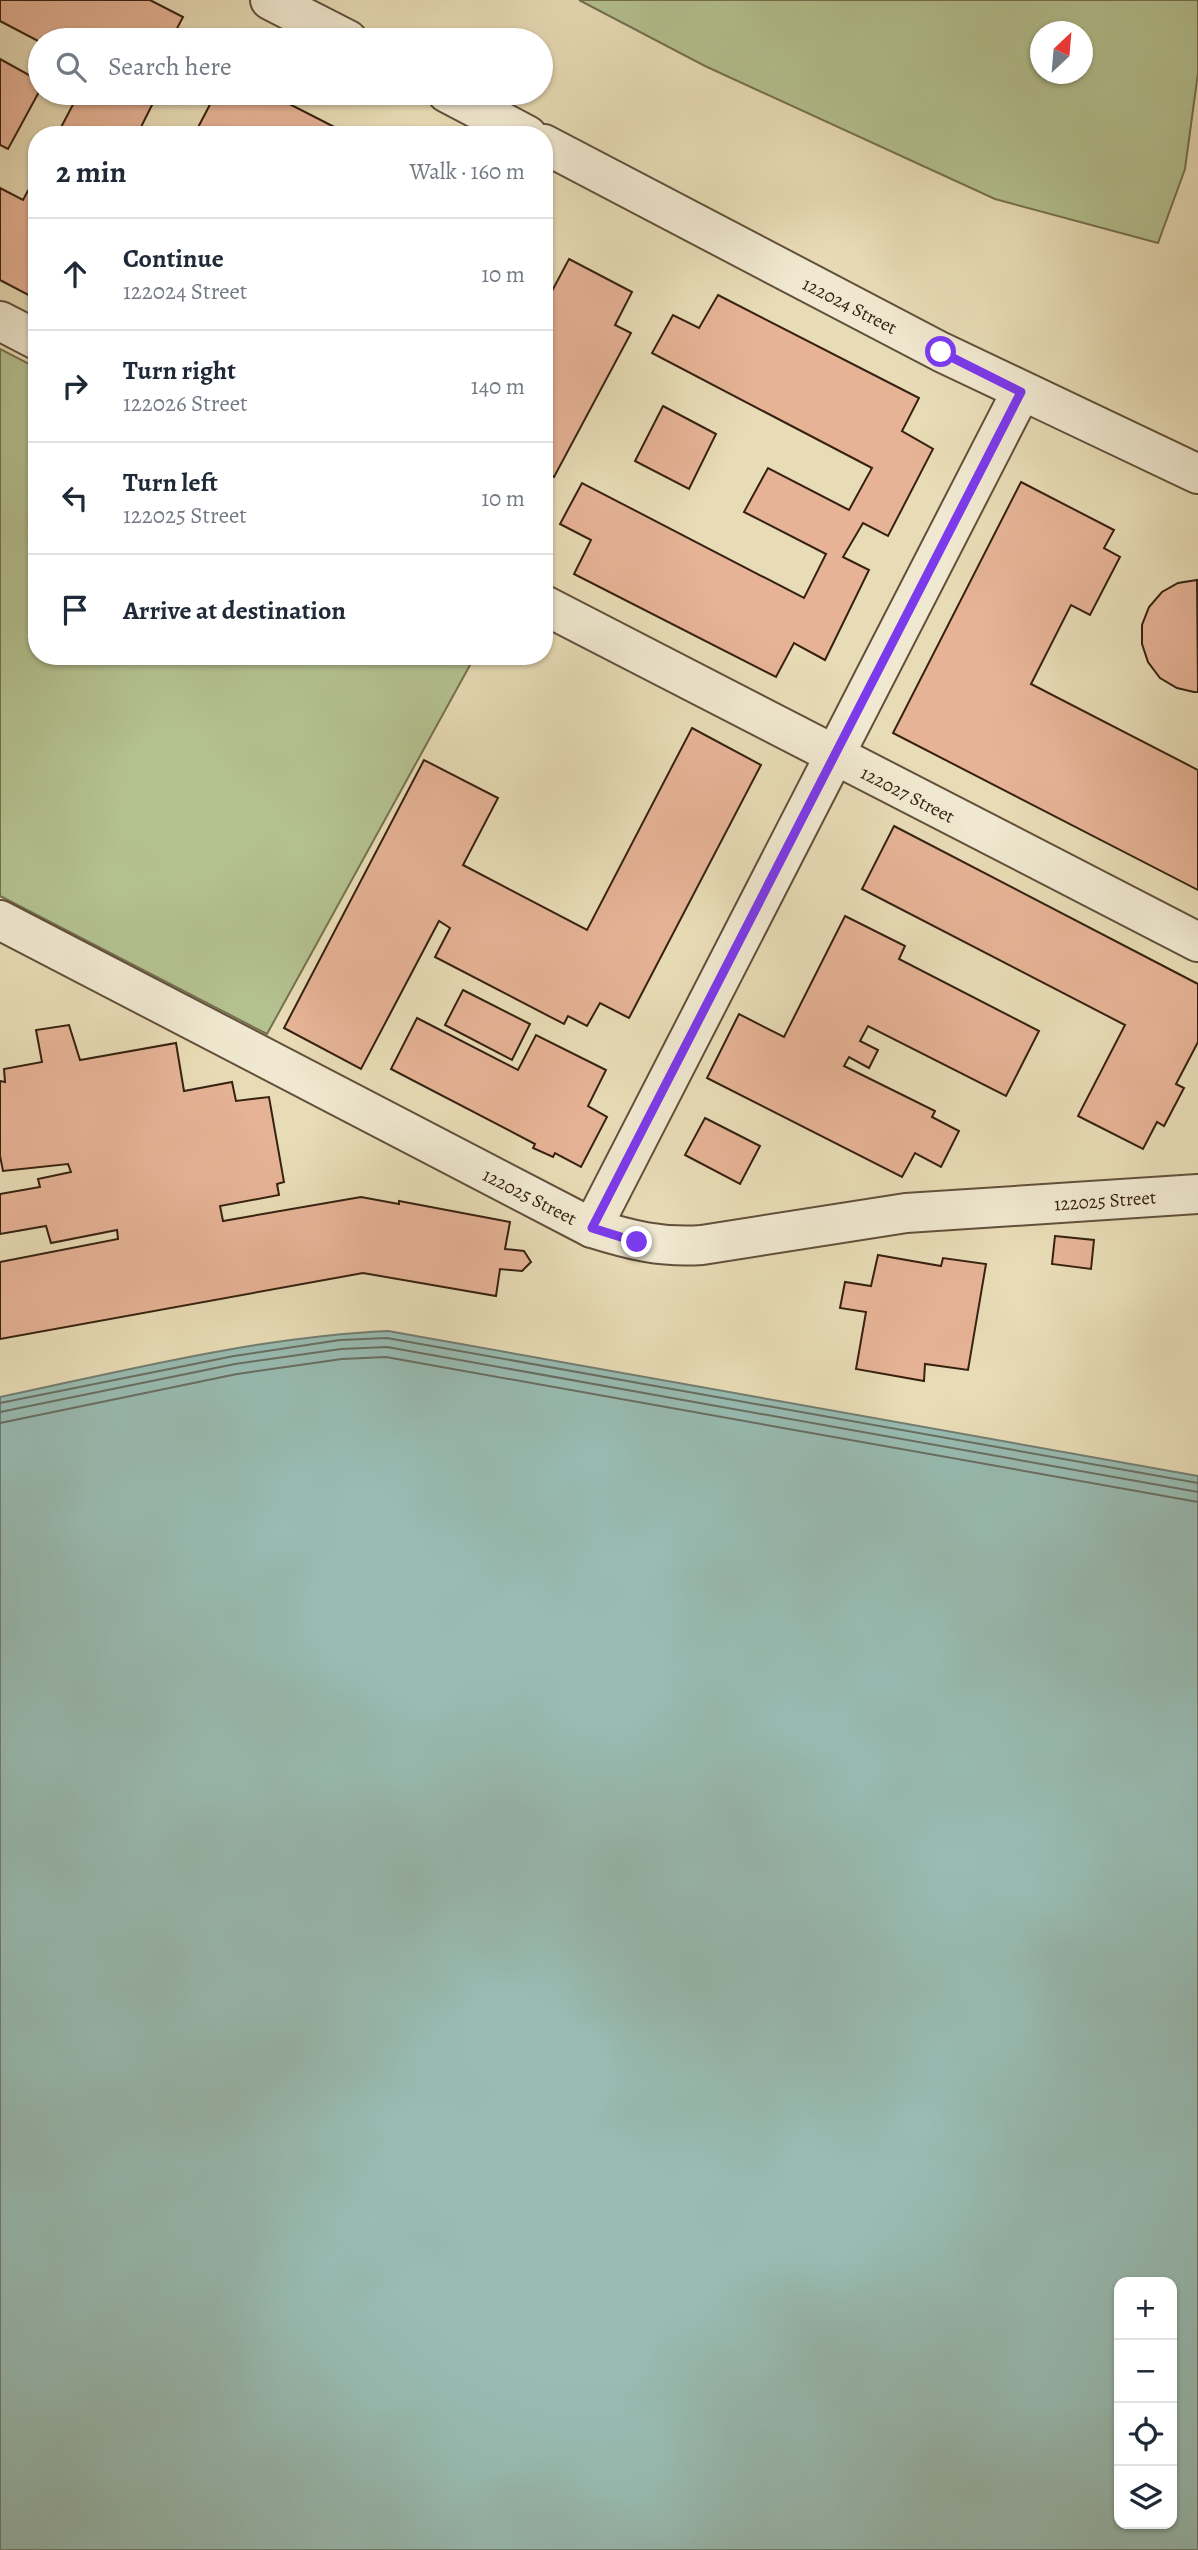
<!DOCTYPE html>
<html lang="en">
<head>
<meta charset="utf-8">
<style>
  body { margin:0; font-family:Alegreya,serif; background:#f2f2f3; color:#1f2937 }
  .controls { position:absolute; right:21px; bottom:21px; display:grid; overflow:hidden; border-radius:14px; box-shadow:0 2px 5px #0004 }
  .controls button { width:63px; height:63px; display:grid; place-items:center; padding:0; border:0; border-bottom:2px solid #e0e1e3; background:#fff; color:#1f2937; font:35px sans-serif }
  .compass { position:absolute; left:1030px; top:21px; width:63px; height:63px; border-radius:50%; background:#fff; box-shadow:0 2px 5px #0004; rotate:26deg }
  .stop { position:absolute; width:21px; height:21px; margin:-16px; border:5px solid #7c3aed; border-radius:50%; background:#fff }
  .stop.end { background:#7c3aed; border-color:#fff; box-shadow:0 2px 7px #0008 }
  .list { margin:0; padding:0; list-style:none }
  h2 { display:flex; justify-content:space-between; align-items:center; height:91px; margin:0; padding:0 28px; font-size:30px }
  h2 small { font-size:23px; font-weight:400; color:#747a83 }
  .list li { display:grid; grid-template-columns:46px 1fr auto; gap:21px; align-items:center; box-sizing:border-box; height:112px; padding:0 28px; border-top:2px solid #e0e1e3 }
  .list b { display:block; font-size:26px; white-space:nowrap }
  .list p { margin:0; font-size:23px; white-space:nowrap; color:#747a83 }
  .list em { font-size:23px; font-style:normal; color:#747a83 }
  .icon { flex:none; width:38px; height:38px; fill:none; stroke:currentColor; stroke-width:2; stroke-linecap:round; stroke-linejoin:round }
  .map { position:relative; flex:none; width:1198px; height:2550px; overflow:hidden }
  .search { position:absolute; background:#fff; box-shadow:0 2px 5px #0004; left:28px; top:28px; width:525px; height:77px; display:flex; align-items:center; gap:18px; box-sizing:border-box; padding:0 24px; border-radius:38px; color:#747a83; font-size:26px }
  .panel { position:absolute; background:#fff; box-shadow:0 2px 5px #0004; left:28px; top:126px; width:525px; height:539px; border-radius:28px }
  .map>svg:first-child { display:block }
  .green { fill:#b4c190; stroke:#757150; stroke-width:2; fill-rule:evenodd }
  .water { fill:#98bbb2; stroke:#717d71; stroke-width:2; fill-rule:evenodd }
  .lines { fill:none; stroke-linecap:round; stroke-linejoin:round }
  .shore { stroke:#676e61; stroke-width:2 }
  .building { fill:#e6b396; stroke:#362110; stroke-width:2 }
  .minor-casing { stroke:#62503a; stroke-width:42 }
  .minor { stroke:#f0e8d0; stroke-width:38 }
  .route { stroke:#7c3aed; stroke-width:9 }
  .labels { text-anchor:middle; stroke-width:5; stroke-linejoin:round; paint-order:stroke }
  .street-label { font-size:19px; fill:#362110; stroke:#f0e8d0 }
</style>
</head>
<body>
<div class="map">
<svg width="1198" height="2550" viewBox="0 0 1198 2550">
  <rect width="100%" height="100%" fill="#e8dcb6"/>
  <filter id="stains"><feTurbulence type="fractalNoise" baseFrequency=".00286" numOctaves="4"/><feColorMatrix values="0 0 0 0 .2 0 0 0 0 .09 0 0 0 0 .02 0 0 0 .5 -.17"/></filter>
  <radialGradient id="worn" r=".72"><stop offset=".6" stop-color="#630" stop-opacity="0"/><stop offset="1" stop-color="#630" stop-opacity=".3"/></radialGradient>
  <g class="green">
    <path d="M579,0h619v73l-13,96 -27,74 -163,-44 -290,-133zM1040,32h42v42h-42z"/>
    <polygon points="0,349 37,368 37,656 475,656 267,1034 0,896"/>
  </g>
  <path class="water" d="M388,1331l810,145v1074h-1198v-1153c128,-27 257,-60 388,-66zM1119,2282h53v242h-53z"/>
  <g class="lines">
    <g class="shore">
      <polyline points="0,1403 234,1356 340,1340 387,1338 1198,1483"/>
      <polyline points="0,1412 235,1364 341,1349 387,1347 1198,1492"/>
      <polyline points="0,1423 237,1374 342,1359 386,1357 1198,1502"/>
    </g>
  </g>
  <g class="building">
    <polygon points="0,0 150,0 183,17 171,40 40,42 0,21"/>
    <polygon points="0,59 40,81 40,90 8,149 0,145"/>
    <polygon points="79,93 158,93 137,135 57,135"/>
    <polygon points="216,93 268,93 350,135 194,135"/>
    <polygon points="37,174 37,297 36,299 0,280 0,188 23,200"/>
    <polygon points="569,259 632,292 615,325 631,333 554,477 544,472 544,306"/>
    <polygon points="718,295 919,398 902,431 933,449 888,536 863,523 843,557 869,570 825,660 794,643 776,677 574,574 591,540 560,524 582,483 804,598 826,554 744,512 768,468 849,510 872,468 652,353 673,315 699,328"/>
    <polygon points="663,406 716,434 689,489 635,461"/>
    <polygon points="1021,482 1114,530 1104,548 1120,557 1090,615 1071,605 1031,684 1198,770 1198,890 893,733"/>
    <polygon points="1197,580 1198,692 1194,692 1177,688 1160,678 1148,662 1142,644 1142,625 1149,607 1162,592 1178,583"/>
    <polygon points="692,728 761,765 629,1018 600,1003 587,1026 568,1016 564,1024 435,957 450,928 439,921 361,1069 284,1028 424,760 498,798 463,865 587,930"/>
    <polygon points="894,826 1198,984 1198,1042 1176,1084 1184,1088 1164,1126 1157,1122 1143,1149 1078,1116 1125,1025 862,889"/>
    <polygon points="845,916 905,946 899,959 1039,1031 1006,1096 868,1026 860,1041 878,1050 869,1068 849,1057 844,1066 935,1111 932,1117 959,1131 941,1167 915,1153 902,1177 707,1078 739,1014 784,1037"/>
    <polygon points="463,990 530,1024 512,1060 445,1025"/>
    <polygon points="417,1018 518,1070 536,1035 606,1070 588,1106 607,1117 581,1167 555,1153 553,1157 533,1148 535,1144 391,1069"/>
    <polygon points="69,1025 80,1060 176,1043 184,1091 232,1082 236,1101 269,1097 284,1182 277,1184 279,1195 220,1206 223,1221 361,1197 399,1204 399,1201 510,1222 505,1249 524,1251 531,1262 522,1271 500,1269 496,1296 363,1273 0,1339 0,1262 118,1239 117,1230 51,1243 46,1226 0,1234 0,1194 40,1187 38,1179 71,1172 68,1164 3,1171 0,1156 0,1081 5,1082 4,1069 42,1062 36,1030"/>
    <polygon points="705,1118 760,1146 740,1184 685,1155"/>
    <polygon points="1055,1236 1094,1240 1091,1269 1052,1264"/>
    <polygon points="878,1255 941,1266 943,1258 986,1264 968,1370 925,1364 924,1381 856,1369 866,1312 840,1308 845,1282 871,1286"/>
  </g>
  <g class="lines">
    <defs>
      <g id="minor">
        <polyline points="270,0 348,40"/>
        <polyline points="447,93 527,135"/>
        <polyline points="544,144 941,352 1198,474"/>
        <polyline points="0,321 37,340"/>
        <polyline points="544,605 1198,942"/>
        <path d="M0,920l592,308c38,12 70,20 110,17l204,-32 292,-19"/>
        <polyline points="592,1228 1021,392"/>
      </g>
    </defs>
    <use href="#minor" class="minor-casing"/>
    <use href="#minor" class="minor"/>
  </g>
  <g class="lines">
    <polyline class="route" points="637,1242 592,1228 1021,392 941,352"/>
  </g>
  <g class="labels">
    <g class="street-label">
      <text transform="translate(850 305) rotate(27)" y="7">122024 Street</text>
      <text transform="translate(908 794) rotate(27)" y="7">122027 Street</text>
      <text transform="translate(530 1196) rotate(27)" y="7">122025 Street</text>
      <text transform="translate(1105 1200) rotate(-4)" y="7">122025 Street</text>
    </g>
  </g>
  <rect width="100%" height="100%" filter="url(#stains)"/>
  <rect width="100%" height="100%" fill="url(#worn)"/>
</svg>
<div class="controls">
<button>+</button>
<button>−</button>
<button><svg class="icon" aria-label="locate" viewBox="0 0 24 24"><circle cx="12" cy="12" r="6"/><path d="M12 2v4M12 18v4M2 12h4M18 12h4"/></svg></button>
<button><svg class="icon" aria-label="layers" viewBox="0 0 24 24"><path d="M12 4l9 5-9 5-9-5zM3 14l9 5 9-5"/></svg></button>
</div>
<svg class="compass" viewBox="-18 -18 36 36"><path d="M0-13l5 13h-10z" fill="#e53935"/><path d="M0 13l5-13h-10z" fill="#747a83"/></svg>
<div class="stop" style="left:941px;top:352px"></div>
<div class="stop end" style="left:637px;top:1242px"></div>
<div class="search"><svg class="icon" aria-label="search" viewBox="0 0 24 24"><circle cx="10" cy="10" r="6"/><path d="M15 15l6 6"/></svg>Search here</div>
<section class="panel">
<h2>2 min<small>Walk · 160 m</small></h2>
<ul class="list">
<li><svg class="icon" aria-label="ahead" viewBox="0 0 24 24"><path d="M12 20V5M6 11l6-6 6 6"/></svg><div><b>Continue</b><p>122024 Street</p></div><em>10 m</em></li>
<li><svg class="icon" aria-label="right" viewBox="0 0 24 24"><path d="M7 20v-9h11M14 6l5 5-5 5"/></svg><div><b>Turn right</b><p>122026 Street</p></div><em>140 m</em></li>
<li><svg class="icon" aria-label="left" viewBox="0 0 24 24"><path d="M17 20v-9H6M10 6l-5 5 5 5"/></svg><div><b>Turn left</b><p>122025 Street</p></div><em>10 m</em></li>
<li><svg class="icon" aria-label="arrive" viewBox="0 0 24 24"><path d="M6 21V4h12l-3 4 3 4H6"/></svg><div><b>Arrive at destination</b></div></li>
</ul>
</section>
</div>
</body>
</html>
